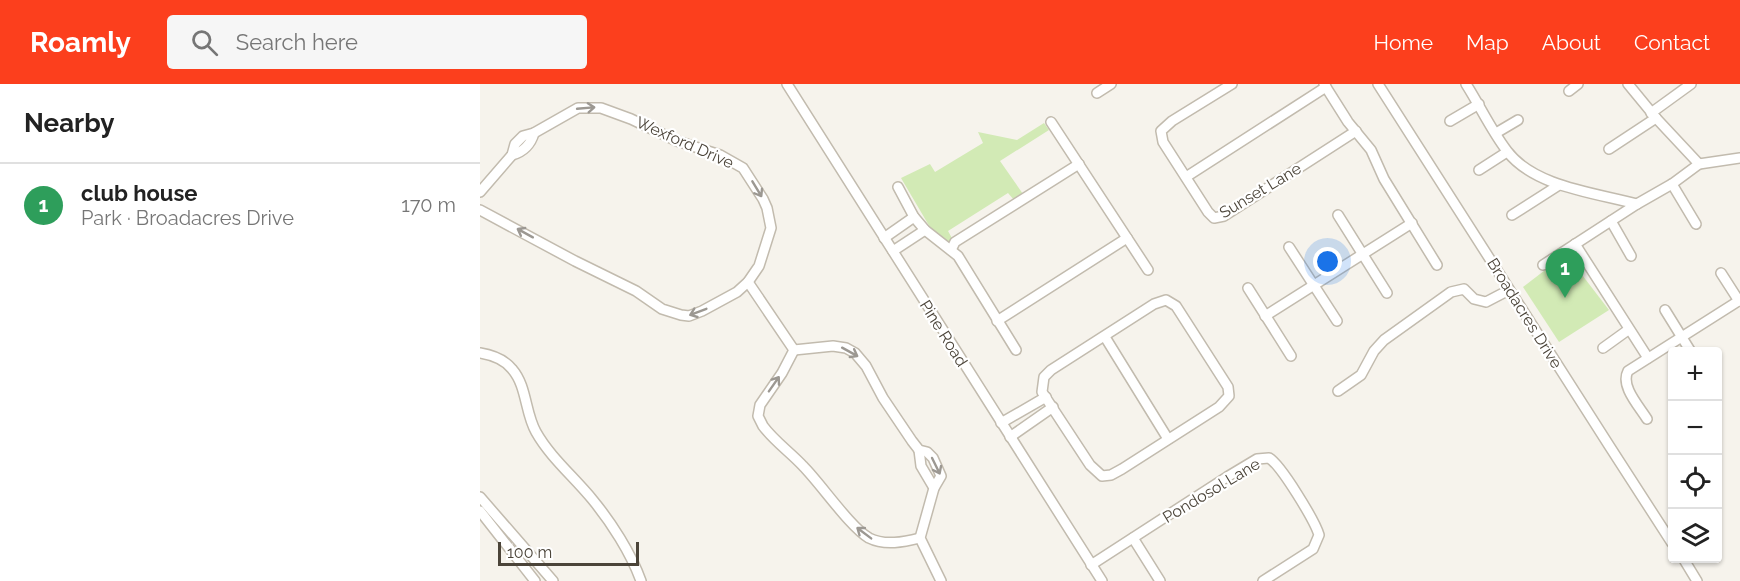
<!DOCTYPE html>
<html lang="en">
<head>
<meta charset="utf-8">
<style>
  body { margin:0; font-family:Raleway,sans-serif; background:#f6f6f6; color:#222 }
  .controls { position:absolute; right:18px; bottom:18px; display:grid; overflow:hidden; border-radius:6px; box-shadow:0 2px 4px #0004 }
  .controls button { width:54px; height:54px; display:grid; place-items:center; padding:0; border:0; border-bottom:2px solid #e0e0e0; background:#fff; color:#222; font:30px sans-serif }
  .scale { position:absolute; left:18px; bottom:15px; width:141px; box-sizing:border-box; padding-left:6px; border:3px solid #4b4439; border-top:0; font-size:16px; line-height:21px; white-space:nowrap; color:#4b4439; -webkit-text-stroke:4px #fff; paint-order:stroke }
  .you { position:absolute; left:848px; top:178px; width:21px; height:21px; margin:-15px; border:4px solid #fff; border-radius:50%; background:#1a73e8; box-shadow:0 0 0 9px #1a73e833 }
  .badge { display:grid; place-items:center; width:39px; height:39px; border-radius:50%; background:#fc3f1d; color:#fff; font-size:20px; font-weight:700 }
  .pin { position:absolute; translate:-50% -50px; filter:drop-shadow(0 2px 3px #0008) }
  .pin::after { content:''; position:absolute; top:32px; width:21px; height:18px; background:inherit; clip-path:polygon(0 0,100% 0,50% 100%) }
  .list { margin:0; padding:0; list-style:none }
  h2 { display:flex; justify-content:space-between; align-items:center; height:78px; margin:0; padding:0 24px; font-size:26px }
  h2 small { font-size:20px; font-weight:400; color:#767676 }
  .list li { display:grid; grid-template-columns:39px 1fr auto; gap:18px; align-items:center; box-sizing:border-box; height:84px; padding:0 24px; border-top:2px solid #e0e0e0 }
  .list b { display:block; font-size:22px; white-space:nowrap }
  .list p { margin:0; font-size:20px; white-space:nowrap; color:#767676 }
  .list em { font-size:20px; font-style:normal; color:#767676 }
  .icon { flex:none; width:33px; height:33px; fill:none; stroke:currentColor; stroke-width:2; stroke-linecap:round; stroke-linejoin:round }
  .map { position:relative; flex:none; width:1260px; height:497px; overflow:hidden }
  header { display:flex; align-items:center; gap:36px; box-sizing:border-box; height:84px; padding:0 30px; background:#fc3f1d; color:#fff }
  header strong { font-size:28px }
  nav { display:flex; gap:33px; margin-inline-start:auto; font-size:21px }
  .search { width:420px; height:54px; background:#f6f6f6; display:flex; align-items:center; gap:15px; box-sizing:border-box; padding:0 21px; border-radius:6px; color:#767676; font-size:22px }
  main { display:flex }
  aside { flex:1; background:#fff }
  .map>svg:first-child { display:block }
  .green { fill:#d2eab5 }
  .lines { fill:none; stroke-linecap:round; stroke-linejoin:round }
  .minor-casing { stroke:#c2bbae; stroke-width:12 }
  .minor { stroke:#fff; stroke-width:9 }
  .oneway { stroke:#9c9892 }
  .labels { text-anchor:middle; stroke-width:4.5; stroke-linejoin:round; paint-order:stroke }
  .street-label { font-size:16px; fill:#4b4439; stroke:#fff }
</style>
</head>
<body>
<header>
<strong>Roamly</strong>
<div class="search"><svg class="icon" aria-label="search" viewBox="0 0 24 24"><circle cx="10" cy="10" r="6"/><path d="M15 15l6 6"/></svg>Search here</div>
<nav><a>Home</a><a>Map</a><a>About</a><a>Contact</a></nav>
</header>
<main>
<aside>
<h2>Nearby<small></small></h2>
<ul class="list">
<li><span class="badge" style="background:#2e9e5b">1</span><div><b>club house</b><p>Park · Broadacres Drive</p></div><em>170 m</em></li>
</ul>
</aside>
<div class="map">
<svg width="1260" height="497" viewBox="0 0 1260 497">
  <rect width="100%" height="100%" fill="#f6f3ec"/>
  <g class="green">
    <polygon points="564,39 569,46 520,77 543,110 534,116 528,109 468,147 473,156 469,158 451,145 421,94 450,80 455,88 503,59 498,48 537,56"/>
    <polygon points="1086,170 1129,226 1079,258 1043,203"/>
  </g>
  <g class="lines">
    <defs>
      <g id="minor">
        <polyline points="307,0 622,497"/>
        <polyline points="752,0 692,37 681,47 683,58 728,128 734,134 744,132 876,47"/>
        <polyline points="844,0 868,38 891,66 904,95 957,181"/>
        <polyline points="898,0 1130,363 1192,459"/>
        <path d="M986,0c14,22 25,46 41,67 27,36 89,42 130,53"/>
        <polyline points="1148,0 1176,34 1219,80"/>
        <polyline points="1089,7 1098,0"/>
        <polyline points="617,9 631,0"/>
        <polyline points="1171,29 1211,0"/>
        <polyline points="970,37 999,20"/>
        <polyline points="571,38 668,186"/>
        <polyline points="1016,49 1038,36"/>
        <polyline points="1129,65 1176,34"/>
        <path d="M32,71c11,-3 19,-11 22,-22"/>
        <polyline points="999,86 1027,68"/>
        <polyline points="706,93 846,3"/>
        <polyline points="1192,100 1216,140"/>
        <polyline points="418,103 434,133 445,146 478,172 536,266"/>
        <polyline points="0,108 32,71 35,60 43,52 54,49 98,24 121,24 151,35 197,57 240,71 263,84 283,115 287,124 291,144 279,182 268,198 257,208 222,227 209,232 201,231 182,225 156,207 95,177 0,126"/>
        <polyline points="858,131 907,209"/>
        <polyline points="1032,131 1079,101"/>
        <polyline points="1131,137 1151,172"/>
        <polyline points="404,154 434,133"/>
        <polyline points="1095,160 1168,274"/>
        <polyline points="809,163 857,237"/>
        <polyline points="471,166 475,158 599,80"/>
        <polyline points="413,167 445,146"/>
        <polyline points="1063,181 1157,120 1192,100 1219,80 1260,74"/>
        <polyline points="1241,189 1259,217"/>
        <polyline points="268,198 314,266"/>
        <polyline points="768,204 811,272"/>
        <polygon points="686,216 696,222 748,303 749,312 739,323 642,385 631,391 622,392 610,381 562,308 564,293 571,286 674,220"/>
        <polyline points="1185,226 1211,268"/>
        <polyline points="785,232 932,139"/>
        <polyline points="517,237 647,154"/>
        <polyline points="625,253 688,355"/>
        <polyline points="1123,264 1148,246"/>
        <polyline points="314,266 353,262 366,264 375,269 386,282 403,314 432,357 439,366 447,368 453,374 461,392 454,404 440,454 461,497"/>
        <path d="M314,266l-12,23 -22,32 -2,11 5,10c11,15 27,26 40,40 18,18 47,61 66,72 16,8 35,4 51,0"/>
        <path d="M0,269c12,2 24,6 32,16 15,17 13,44 24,63 14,25 38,45 56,67 19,23 39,54 49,82"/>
        <polyline points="858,307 881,291 894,267 904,256 971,208 984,205 994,215 1006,218 1029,206"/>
        <path d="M1167,335c-8,-13 -27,-33 -19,-48l112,-71"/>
        <polyline points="521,339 566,313"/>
        <polyline points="530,353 573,323"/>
        <polyline points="439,366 441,382 454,404"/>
        <polyline points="0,413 73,497"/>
        <polyline points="0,427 55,497"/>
        <polyline points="653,454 680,497"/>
        <polyline points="1203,474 1217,497"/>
        <path d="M611,481l136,-88 30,-18 12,-1c12,7 46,63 50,77l-6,14 -50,32"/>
      </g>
    </defs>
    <use href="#minor" class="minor-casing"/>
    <use href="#minor" class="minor"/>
  </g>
  <defs><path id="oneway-shaft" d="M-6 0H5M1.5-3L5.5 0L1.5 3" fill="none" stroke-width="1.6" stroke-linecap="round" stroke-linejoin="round" transform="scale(1.5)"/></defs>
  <g class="oneway">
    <use href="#oneway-shaft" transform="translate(106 24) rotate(-5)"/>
    <use href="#oneway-shaft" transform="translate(277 105) rotate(59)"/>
    <use href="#oneway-shaft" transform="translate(45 149) rotate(-151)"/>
    <use href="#oneway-shaft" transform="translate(218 228) rotate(159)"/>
    <use href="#oneway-shaft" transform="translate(370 268) rotate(29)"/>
    <use href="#oneway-shaft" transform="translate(294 300) rotate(-55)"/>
    <use href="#oneway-shaft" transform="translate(456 382) rotate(64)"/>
    <use href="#oneway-shaft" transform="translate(384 449) rotate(-143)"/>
  </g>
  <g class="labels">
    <g class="street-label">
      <text transform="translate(205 58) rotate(24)" y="6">Wexford Drive</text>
      <text transform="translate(780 106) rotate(-31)" y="6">Sunset Lane</text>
      <text transform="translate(1045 229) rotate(58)" y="6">Broadacres Drive</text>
      <text transform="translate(464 249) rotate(58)" y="6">Pine Road</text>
      <text transform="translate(731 406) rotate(-31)" y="6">Pondosol Lane</text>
    </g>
  </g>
</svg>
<div class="controls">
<button>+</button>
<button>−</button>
<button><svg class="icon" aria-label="locate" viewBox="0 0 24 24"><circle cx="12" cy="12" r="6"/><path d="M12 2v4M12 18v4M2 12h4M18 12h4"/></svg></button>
<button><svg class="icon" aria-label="layers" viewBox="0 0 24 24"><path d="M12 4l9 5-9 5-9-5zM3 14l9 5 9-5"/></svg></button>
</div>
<div class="scale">100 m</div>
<div class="you"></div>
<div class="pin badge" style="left:1085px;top:214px;background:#2e9e5b">1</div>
</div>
</main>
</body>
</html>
